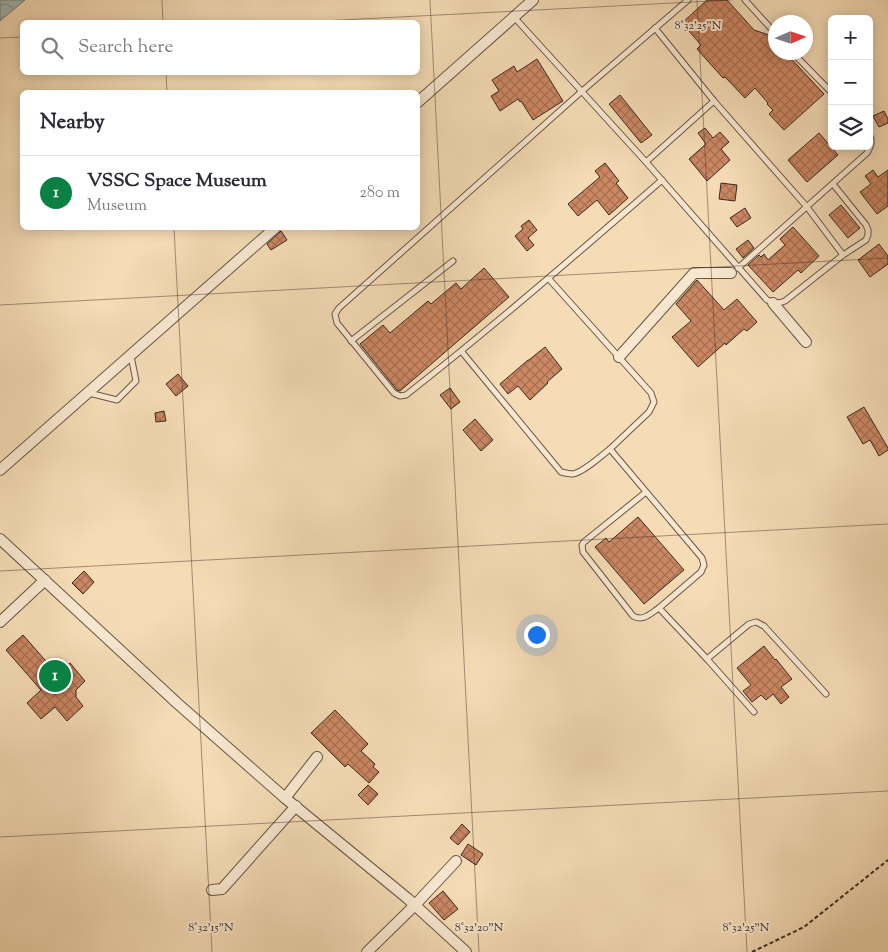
<!DOCTYPE html>
<html lang="en">
<head>
<meta charset="utf-8">
<style>
  body { margin:0; font-family:"Sorts Mill Goudy",serif; background:#f2f2f3; color:#2b2b33 }
  .controls { position:absolute; right:15px; top:15px; display:grid; overflow:hidden; border-radius:8px; box-shadow:0 2px 12px #0003 }
  .controls button { width:45px; height:45px; display:grid; place-items:center; padding:0; border:0; border-bottom:1px solid #e1e1e2; background:#fff; color:#2b2b33; font:25px sans-serif }
  .compass { position:absolute; left:768px; top:15px; width:45px; height:45px; border-radius:50%; background:#fff; box-shadow:0 2px 12px #0003; rotate:87deg }
  .you { position:absolute; left:536px; top:634px; width:18px; height:18px; margin:-12px; border:4px solid #fff; border-radius:50%; background:#1a73e8; box-shadow:0 0 0 8px #1a73e833 }
  .badge { display:grid; place-items:center; width:32px; height:32px; border-radius:50%; background:#0b8043; color:#fff; font-size:16px; font-weight:700 }
  .pin { position:absolute; translate:-50% -50%; border:2px solid #fff; box-shadow:0 1px 5px #0006 }
  .list { margin:0; padding:0; list-style:none }
  h2 { display:flex; justify-content:space-between; align-items:center; height:65px; margin:0; padding:0 20px; font-size:21px }
  h2 small { font-size:16px; font-weight:400; color:#7c7c81 }
  .list li { display:grid; grid-template-columns:32px 1fr auto; gap:15px; align-items:center; box-sizing:border-box; height:75px; padding:0 20px; border-top:1px solid #e1e1e2 }
  .list b { display:block; font-size:19px; white-space:nowrap }
  .list p { margin:0; font-size:16px; white-space:nowrap; color:#7c7c81 }
  .list em { font-size:16px; font-style:normal; color:#7c7c81 }
  .icon { flex:none; width:28px; height:28px; fill:none; stroke:currentColor; stroke-width:2; stroke-linecap:round; stroke-linejoin:round }
  .map { position:relative; flex:none; width:888px; height:952px; overflow:hidden }
  .search { position:absolute; background:#fff; box-shadow:0 2px 12px #0003; left:20px; top:20px; width:400px; height:55px; display:flex; align-items:center; gap:12px; box-sizing:border-box; padding:0 18px; border-radius:8px; color:#7c7c81; font-size:19px }
  .panel { position:absolute; background:#fff; box-shadow:0 2px 12px #0003; left:20px; top:90px; width:400px; height:140px; border-radius:8px }
  .map>svg:first-child { display:block }
  .water { fill:url(#water-waves); stroke:#77807c }
  .building { fill:url(#building-cross-hatch); stroke:#392a21 }
  .lines { fill:none; stroke-linecap:round; stroke-linejoin:round }
  .lane-casing { stroke:#685646; stroke-width:7 }
  .street-casing { stroke:#685646; stroke-width:12 }
  .path { stroke:#392a21; stroke-width:2; stroke-dasharray:4 2.5; stroke-linecap:butt }
  .lane { stroke:#f8e8d0; stroke-width:5 }
  .street { stroke:#f8e8d0; stroke-width:10 }
  .ticks { fill:none; stroke:#392a21; stroke-width:1; stroke-opacity:0.45 }
  .ticks-label { font-size:12px; text-anchor:middle; fill:#392a21; stroke:#f8e8d0; stroke-width:4; stroke-linejoin:round; paint-order:stroke }
</style>
</head>
<body>
<div class="map">
<svg width="888" height="952" viewBox="0 0 888 952">
  <defs>
    <pattern id="water-waves" width="16" height="10" patternUnits="userSpaceOnUse" patternTransform="scale(1.25)"><rect width="16" height="10" fill="#a0b9b8"/><path d="M0 5q4-4 8 0t8 0" fill="none" stroke="#839795"/></pattern>
    <pattern id="building-cross-hatch" width="8" height="8" patternUnits="userSpaceOnUse" patternTransform="scale(1.25)"><rect width="8" height="8" fill="#cc8763"/><path d="M0 0l8 8M0 8l8-8" fill="none" stroke="#a76f51"/></pattern>
  </defs>
  <rect width="100%" height="100%" fill="#f5dcb6"/>
  <filter id="stains"><feTurbulence type="fractalNoise" baseFrequency=".004" numOctaves="4"/><feColorMatrix values="0 0 0 0 .2 0 0 0 0 .09 0 0 0 0 .02 0 0 0 .5 -.17"/></filter>
  <radialGradient id="worn" r=".72"><stop offset=".6" stop-color="#630" stop-opacity="0"/><stop offset="1" stop-color="#630" stop-opacity=".3"/></radialGradient>
  <polygon class="water" points="0,0 25,0 0,21"/>
  <g class="building">
    <polygon points="707,0 727,0 754,30 769,35 776,42 776,52 785,52 824,94 784,130 769,114 773,110 767,104 768,103 755,88 745,98 725,77 723,78 697,49 701,45 682,23"/>
    <polygon points="537,59 563,101 533,120 521,101 520,102 518,99 500,111 491,96 499,91 492,80 514,66 517,72"/>
    <polygon points="620,95 652,135 641,143 609,104"/>
    <polygon points="884,111 888,119 888,123 879,127 873,116"/>
    <polygon points="705,128 713,138 720,132 729,142 721,149 730,160 707,181 689,159 706,144 698,133"/>
    <polygon points="819,133 838,155 807,182 788,160"/>
    <polygon points="605,163 619,181 616,183 628,198 609,215 597,200 578,216 568,204 600,177 595,171"/>
    <polygon points="873,170 878,177 888,170 888,206 877,214 860,192 871,184 865,176"/>
    <polygon points="721,183 737,185 735,201 719,199"/>
    <polygon points="841,205 860,228 848,238 829,215"/>
    <polygon points="745,208 751,218 737,227 730,218"/>
    <polygon points="529,220 537,230 528,238 534,245 527,251 515,236 523,229 521,226"/>
    <polygon points="793,227 819,256 801,273 798,270 773,292 748,265 759,255 761,257 764,254 768,260 785,245 780,239"/>
    <polygon points="281,231 287,240 271,250 267,244"/>
    <polygon points="748,240 754,248 743,258 736,249"/>
    <polygon points="879,244 888,256 888,264 870,277 858,260"/>
    <polygon points="484,268 509,297 400,391 397,390 360,344 383,325 390,333 428,301 431,304 456,283 461,289"/>
    <polygon points="697,280 724,310 737,299 757,322 747,331 744,329 726,345 725,343 698,367 672,337 691,321 676,304"/>
    <polygon points="545,347 562,369 547,382 548,383 530,400 518,386 508,394 500,384 528,360 529,360"/>
    <polygon points="178,374 188,386 176,396 166,384"/>
    <polygon points="450,388 460,402 451,409 440,395"/>
    <polygon points="864,407 888,448 888,450 879,456 870,440 863,444 847,417"/>
    <polygon points="164,411 166,421 156,422 155,413"/>
    <polygon points="475,419 493,440 481,451 463,430"/>
    <polygon points="638,517 684,570 644,604 595,547 606,538 609,542"/>
    <polygon points="84,571 94,582 83,594 72,583"/>
    <polygon points="23,635 52,668 56,665 61,671 70,663 85,681 76,690 76,697 83,706 67,721 55,707 41,719 27,703 41,690 6,650"/>
    <polygon points="764,646 775,660 776,659 792,679 781,687 789,697 781,704 773,694 766,700 761,695 752,702 743,691 751,685 737,668"/>
    <polygon points="335,710 368,744 361,751 375,764 373,767 379,772 369,783 348,764 345,767 311,733"/>
    <polygon points="368,785 378,794 368,805 358,795"/>
    <polygon points="462,824 470,832 458,845 450,838"/>
    <polygon points="468,844 483,854 476,865 461,855"/>
    <polygon points="443,891 458,909 444,920 429,903"/>
  </g>
  <g class="lines">
    <defs>
      <g id="lane">
        <polyline points="745,0 776,34"/>
        <path d="M514,17l132,145 121,138c7,3 11,4 18,1l58,-46 23,-15 2,-5v-5l-2,-5 -33,-41"/>
        <polyline points="655,28 714,101 807,207 843,255"/>
        <polyline points="792,52 832,93"/>
        <polyline points="646,162 714,101"/>
        <path d="M662,180c-84,73 -168,146 -256,215l-6,1 -6,-3 -57,-70 -2,-9 4,-6 242,-216 107,-92"/>
        <path d="M738,268l129,-115c4,-7 6,-12 2,-19"/>
        <polyline points="549,279 651,393 654,402 649,412 610,449 702,558 704,565 701,572 659,608 707,659 754,712"/>
        <polyline points="351,341 453,261"/>
        <path d="M462,352l99,120c4,1 8,2 12,2 11,-2 28,-18 37,-25"/>
        <polyline points="89,393 117,400 136,381 131,356"/>
        <path d="M646,492l-62,50 -2,3 1,7 50,64c10,6 18,-3 26,-8"/>
        <polyline points="707,659 749,624 756,622 764,626 826,694"/>
      </g>
      <g id="street">
        <polyline points="418,102 533,0"/>
        <polyline points="773,303 806,342"/>
        <polyline points="619,357 694,273 731,273"/>
        <polyline points="0,470 275,228"/>
        <polyline points="0,539 177,703 285,798 407,898 466,952"/>
        <polyline points="0,622 45,580"/>
        <polyline points="285,798 317,757"/>
        <polyline points="212,890 222,889 296,806"/>
        <polyline points="367,952 415,905 456,861"/>
      </g>
    </defs>
    <use href="#lane" class="lane-casing"/>
    <use href="#street" class="street-casing"/>
    <polyline class="path" points="752,952 804,927 888,860"/>
    <use href="#lane" class="lane"/>
    <use href="#street" class="street"/>
  </g>
  <path class="ticks" d="M162,0l1,22M430,0l49,952M697,0l50,952M302,22l430,-22M0,38l22,-1M166,72l1,20M174,228l38,724M0,305l888,-47M0,571l888,-47M0,837l888,-46"/>
  <g class="ticks-label">
    <text x="698" y="29">8°32'25"N</text>
    <text x="211" y="931">8°32'15"N</text>
    <text x="479" y="931">8°32'20"N</text>
    <text x="746" y="931">8°32'25"N</text>
  </g>
  <rect width="100%" height="100%" filter="url(#stains)"/>
  <rect width="100%" height="100%" fill="url(#worn)"/>
</svg>
<div class="controls">
<button>+</button>
<button>−</button>
<button><svg class="icon" aria-label="layers" viewBox="0 0 24 24"><path d="M12 4l9 5-9 5-9-5zM3 14l9 5 9-5"/></svg></button>
</div>
<svg class="compass" viewBox="-18 -18 36 36"><path d="M0-13l5 13h-10z" fill="#e53935"/><path d="M0 13l5-13h-10z" fill="#7c7c81"/></svg>
<div class="you"></div>
<div class="pin badge" style="left:55px;top:676px">1</div>
<div class="search"><svg class="icon" aria-label="search" viewBox="0 0 24 24"><circle cx="10" cy="10" r="6"/><path d="M15 15l6 6"/></svg>Search here</div>
<section class="panel">
<h2>Nearby<small></small></h2>
<ul class="list">
<li><span class="badge">1</span><div><b>VSSC Space Museum</b><p>Museum</p></div><em>280 m</em></li>
</ul>
</section>
</div>
</body>
</html>
